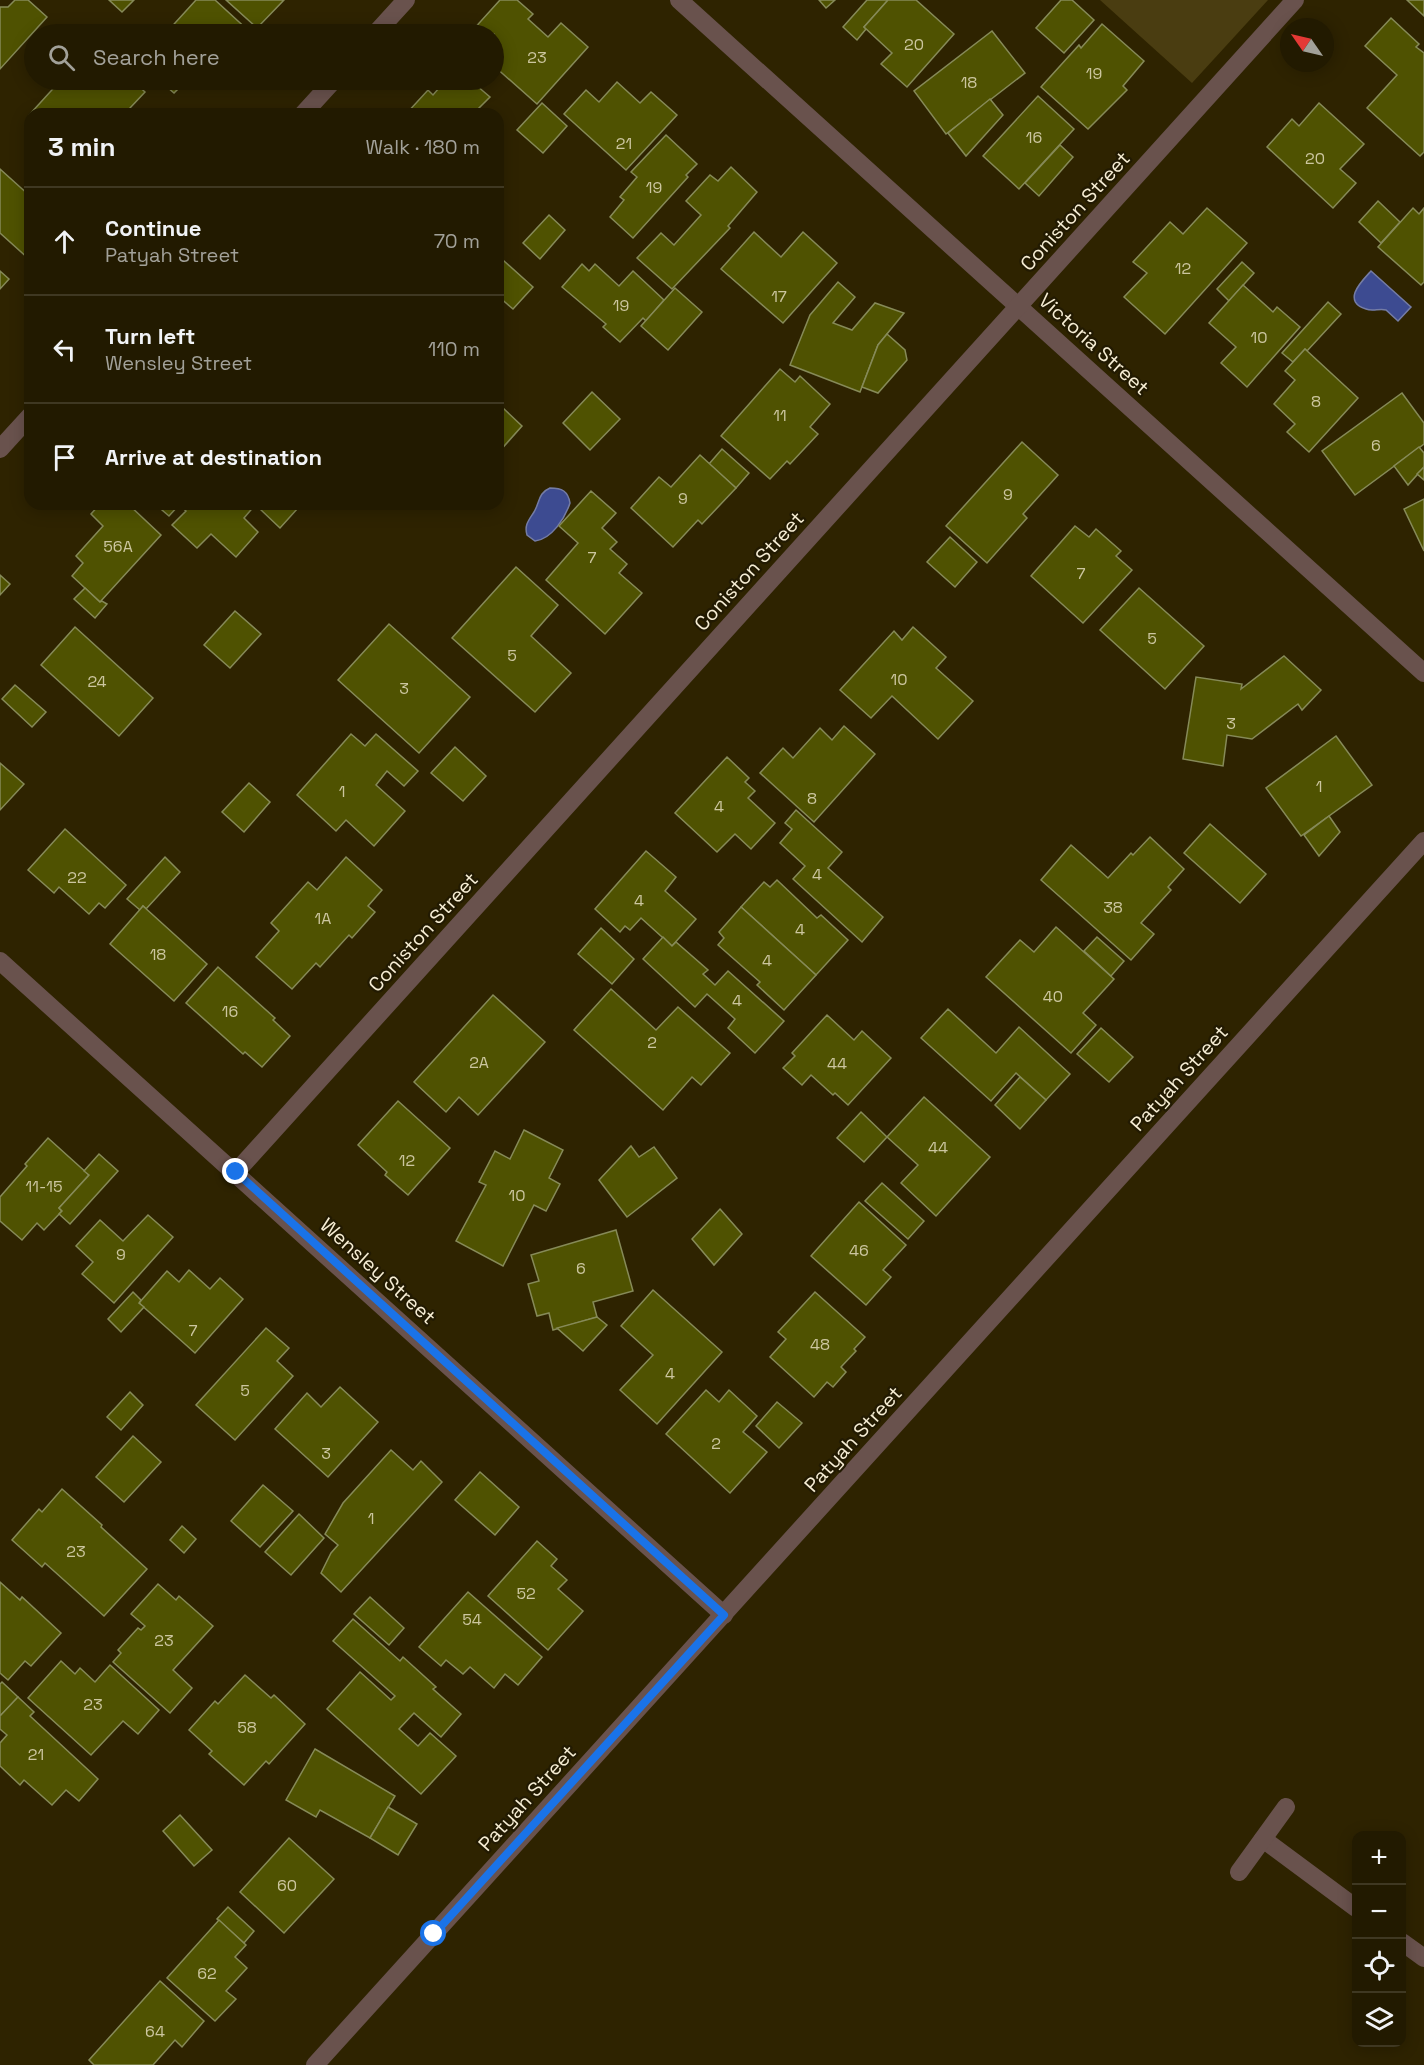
<!DOCTYPE html>
<html lang="en">
<head>
<meta charset="utf-8">
<style>
  body { margin:0; font-family:"Space Grotesk",sans-serif; background:#2e270f; color:#f1f3f6 }
  .controls { position:absolute; right:18px; bottom:18px; display:grid; overflow:hidden; border-radius:12px; box-shadow:0 3px 15px #0003 }
  .controls button { width:54px; height:54px; display:grid; place-items:center; padding:0; border:0; border-bottom:2px solid #3f3822; background:#221a00; color:#f1f3f6; font:30px sans-serif }
  .compass { position:absolute; left:1280px; top:18px; width:54px; height:54px; border-radius:50%; background:#221a00; box-shadow:0 3px 15px #0003; rotate:304deg }
  .stop { position:absolute; width:18px; height:18px; margin:-14px; border:4px solid #1a73e8; border-radius:50%; background:#fff }
  .stop.end { background:#1a73e8; border-color:#fff; box-shadow:0 2px 6px #0008 }
  .list { margin:0; padding:0; list-style:none }
  h2 { display:flex; justify-content:space-between; align-items:center; height:78px; margin:0; padding:0 24px; font-size:26px }
  h2 small { font-size:20px; font-weight:400; color:#a2a199 }
  .list li { display:grid; grid-template-columns:39px 1fr auto; gap:18px; align-items:center; box-sizing:border-box; height:108px; padding:0 24px; border-top:2px solid #3f3822 }
  .list b { display:block; font-size:22px; white-space:nowrap }
  .list p { margin:0; font-size:20px; white-space:nowrap; color:#a2a199 }
  .list em { font-size:20px; font-style:normal; color:#a2a199 }
  .icon { flex:none; width:33px; height:33px; fill:none; stroke:currentColor; stroke-width:2; stroke-linecap:round; stroke-linejoin:round }
  .map { position:relative; flex:none; width:1424px; height:2065px; overflow:hidden }
  .search { position:absolute; background:#221a00; box-shadow:0 3px 15px #0003; left:24px; top:24px; width:480px; height:66px; display:flex; align-items:center; gap:15px; box-sizing:border-box; padding:0 21px; border-radius:33px; color:#a2a199; font-size:22px }
  .panel { position:absolute; background:#221a00; box-shadow:0 3px 15px #0003; left:24px; top:108px; width:480px; height:402px; border-radius:18px }
  .map>svg:first-child { display:block }
  .green { fill:#4a3d11 }
  .water { fill:#3d4b91; stroke:#747ca5; stroke-width:1.5 }
  .building { fill:#4f5201; stroke:#868a58; stroke-width:1.5 }
  .lines { fill:none; stroke-linecap:round; stroke-linejoin:round }
  .minor { stroke:#69524d; stroke-width:18 }
  .route { stroke:#1a73e8; stroke-width:8 }
  .labels { text-anchor:middle; stroke-width:4.5; stroke-linejoin:round; paint-order:stroke }
  .number-label { font-size:16px; fill:#ccc69f }
  .street-label { font-size:20px; fill:#f6edd4; stroke:#221a02 }
</style>
</head>
<body>
<div class="map">
<svg width="1424" height="2065" viewBox="0 0 1424 2065">
  <rect width="100%" height="100%" fill="#2e2300"/>
  <polygon class="green" points="1100,0 1268,0 1192,83"/>
  <g class="water">
    <path d="M1371,271l40,36 -13,14 -12,-11c-7,-2 -13,2 -20,-1 -25,-8 -4,-28 5,-38z"/>
    <path d="M550,488c12,0 18,3 20,15 -5,15 -18,36 -35,38l-8,-6c-3,-10 2,-15 7,-23 6,-10 4,-19 16,-24z"/>
  </g>
  <g class="building">
    <polygon points="15,0 28,0 47,17 0,69 0,7 8,7"/>
    <polygon points="109,0 134,0 122,12"/>
    <polygon points="196,0 215,0 250,32 248,34 165,34"/>
    <polygon points="226,0 284,0 257,28"/>
    <polygon points="500,0 517,0 533,14 528,19 548,37 561,23 588,47 537,104 494,66 494,34 474,34 471,32"/>
    <polygon points="819,0 835,0 826,8"/>
    <polygon points="867,0 888,0 864,27 866,29 857,40 843,27"/>
    <polygon points="888,0 916,0 954,34 907,87 881,64 892,53 864,27"/>
    <polygon points="1061,0 1072,0 1094,20 1064,53 1036,28"/>
    <polygon points="1407,0 1424,0 1424,16"/>
    <polygon points="1391,18 1419,44 1416,47 1424,53 1424,152 1420,156 1367,108 1397,75 1365,46"/>
    <polygon points="1102,24 1144,61 1123,86 1127,90 1088,129 1041,87 1079,45 1081,48"/>
    <polygon points="992,31 1025,73 946,134 914,91"/>
    <polygon points="61,80 132,80 145,92 130,108 136,114 30,114"/>
    <polygon points="159,80 182,80 185,82 174,93"/>
    <polygon points="446,80 450,83 454,80 470,80 490,97 478,109 484,114 406,114 428,90 433,95"/>
    <polygon points="617,82 640,103 651,92 677,115 626,170 564,114 586,90 599,102"/>
    <polygon points="1038,96 1074,129 1019,189 983,156"/>
    <polygon points="990,99 1003,115 966,156 948,133"/>
    <polygon points="542,103 567,126 543,153 517,130"/>
    <polygon points="1319,103 1364,144 1340,169 1356,183 1333,208 1267,147 1292,119 1299,126"/>
    <polygon points="666,135 697,164 686,175 688,177 633,238 610,217 624,200 620,197 637,177 631,172"/>
    <polygon points="1060,145 1073,157 1039,196 1025,183"/>
    <polygon points="731,167 757,192 728,226 730,228 672,289 637,258 661,233 674,245 701,215 686,201 710,175 718,181"/>
    <polygon points="0,169 30,196 30,260 0,233"/>
    <polygon points="1378,201 1400,222 1381,243 1359,222"/>
    <polygon points="1207,208 1247,243 1165,334 1124,297 1147,273 1133,262 1170,222 1183,234"/>
    <polygon points="1413,208 1419,214 1424,208 1424,282 1421,285 1378,247"/>
    <polygon points="549,215 565,230 540,259 523,243"/>
    <polygon points="754,232 781,257 803,232 837,263 783,323 721,269"/>
    <polygon points="504,261 533,287 513,309 498,296 498,267"/>
    <polygon points="1242,262 1254,273 1229,301 1217,289"/>
    <polygon points="582,264 589,271 595,264 619,286 633,271 664,300 646,321 643,318 620,342 603,327 606,324 562,287"/>
    <polygon points="0,271 9,279 0,289"/>
    <polygon points="838,282 855,297 833,323 852,330 875,303 904,313 878,345 860,392 790,365 810,315"/>
    <polygon points="1243,285 1273,312 1277,307 1300,327 1247,387 1221,363 1236,347 1209,323"/>
    <polygon points="675,288 702,312 668,350 641,326"/>
    <polygon points="1328,302 1341,314 1307,351 1305,349 1293,362 1282,353"/>
    <polygon points="887,334 905,350 907,360 878,393 862,387 878,345"/>
    <polygon points="1305,349 1358,398 1309,452 1287,432 1295,424 1274,404 1295,380 1285,371"/>
    <polygon points="780,369 795,382 800,376 830,404 810,427 818,434 790,464 787,461 770,479 721,436"/>
    <polygon points="592,392 620,419 590,450 563,423"/>
    <polygon points="1402,393 1424,423 1424,444 1355,495 1322,451"/>
    <polygon points="503,408 522,426 498,453 498,413"/>
    <polygon points="1022,442 1058,475 1023,514 1027,518 987,563 946,526"/>
    <polygon points="1419,447 1424,453 1424,467 1408,485 1394,466"/>
    <polygon points="722,449 749,473 736,488 709,464"/>
    <polygon points="700,455 736,488 702,524 698,520 673,547 631,508 659,477 671,487"/>
    <polygon points="1424,467 1424,480 1417,474"/>
    <polygon points="591,491 616,513 602,528 617,542 610,549 627,564 619,573 642,593 605,634 546,580 578,543 559,526"/>
    <polygon points="1424,499 1424,551 1404,509"/>
    <polygon points="100,504 128,504 161,535 100,602 72,576 83,563 76,556 103,526 91,514"/>
    <polygon points="155,504 256,504 244,518 258,532 236,557 211,534 197,548 172,525 186,511 179,505 169,516"/>
    <polygon points="265,504 293,504 298,508 280,528 260,509"/>
    <polygon points="1075,526 1089,537 1096,529 1121,551 1116,556 1132,570 1083,623 1031,576"/>
    <polygon points="950,537 977,562 955,587 927,562"/>
    <polygon points="516,567 558,605 531,636 571,673 535,712 452,638"/>
    <polygon points="0,575 10,584 0,595"/>
    <polygon points="85,588 100,602 102,601 107,604 95,618 74,599"/>
    <polygon points="1139,588 1204,646 1165,689 1100,630"/>
    <polygon points="235,611 261,634 230,668 204,645"/>
    <polygon points="389,624 470,697 419,753 338,680"/>
    <polygon points="75,627 153,698 119,736 41,665"/>
    <polygon points="913,627 946,657 936,668 973,701 938,739 892,696 871,718 840,690 894,631 902,640"/>
    <polygon points="1284,656 1321,690 1302,710 1298,704 1252,739 1227,735 1223,766 1183,759 1196,677 1242,684 1241,689"/>
    <polygon points="15,685 46,712 32,727 2,699"/>
    <polygon points="844,726 875,754 814,822 760,773 783,748 793,758 820,728 832,740"/>
    <polygon points="351,734 365,746 376,734 418,771 404,786 387,771 376,785 405,811 374,846 346,820 336,831 297,795"/>
    <polygon points="1336,736 1372,785 1301,836 1266,788"/>
    <polygon points="455,747 486,776 463,801 431,773"/>
    <polygon points="727,757 749,778 745,782 755,791 748,798 775,823 751,849 735,834 717,852 675,813"/>
    <polygon points="0,763 24,784 0,810"/>
    <polygon points="249,783 270,802 244,832 222,812"/>
    <polygon points="796,810 842,852 828,868 883,917 862,942 793,879 805,866 780,843 792,829 785,823"/>
    <polygon points="1329,816 1340,832 1319,856 1304,835"/>
    <polygon points="1210,824 1266,874 1240,903 1184,853"/>
    <polygon points="65,829 126,885 105,908 99,903 89,914 59,887 54,893 28,870"/>
    <polygon points="1150,837 1184,869 1168,887 1171,890 1141,923 1154,934 1131,960 1041,880 1071,845 1108,878 1131,853 1133,855"/>
    <polygon points="646,851 676,877 665,891 696,919 672,946 641,918 630,930 625,926 620,932 595,909"/>
    <polygon points="165,857 180,872 146,909 143,906 140,910 127,899"/>
    <polygon points="346,857 382,890 368,906 375,912 352,938 349,935 320,967 316,963 292,989 256,957 279,931 271,923 308,882 317,890"/>
    <polygon points="777,880 817,918 821,915 848,940 816,975 741,907 764,882 770,887"/>
    <polygon points="143,906 207,964 174,1001 110,944"/>
    <polygon points="741,907 816,975 784,1010 757,985 760,982 718,945 724,938 719,932"/>
    <polygon points="1056,927 1114,979 1083,1013 1096,1025 1071,1053 986,977 1020,940 1034,952"/>
    <polygon points="601,928 634,959 612,984 578,954"/>
    <polygon points="663,937 672,946 676,942 708,970 703,974 715,985 728,971 784,1021 755,1053 728,1028 735,1019 707,994 695,1007 643,959"/>
    <polygon points="1097,937 1124,961 1111,976 1084,951"/>
    <polygon points="218,967 275,1018 273,1020 290,1036 262,1067 245,1052 243,1054 186,1003"/>
    <polygon points="611,989 656,1030 678,1007 730,1053 701,1085 692,1077 663,1110 574,1030"/>
    <polygon points="493,995 545,1042 478,1115 459,1097 446,1112 414,1082"/>
    <polygon points="948,1009 996,1053 1019,1027 1070,1074 1046,1100 1016,1073 991,1101 921,1038"/>
    <polygon points="827,1015 854,1040 862,1031 891,1058 848,1105 835,1093 833,1095 811,1075 802,1085 783,1068 795,1056 792,1053"/>
    <polygon points="1101,1028 1133,1057 1109,1082 1077,1054"/>
    <polygon points="1020,1077 1046,1100 1020,1129 995,1105"/>
    <polygon points="924,1097 990,1157 936,1216 901,1183 918,1165 887,1137"/>
    <polygon points="398,1101 450,1148 408,1195 385,1175 387,1172 358,1145"/>
    <polygon points="861,1112 887,1137 864,1162 837,1138"/>
    <polygon points="524,1130 563,1150 549,1178 560,1184 546,1211 534,1205 503,1266 456,1241 486,1185 479,1182 495,1151 510,1159"/>
    <polygon points="48,1138 89,1175 59,1208 62,1211 44,1230 37,1223 22,1240 0,1221 0,1197 27,1166 25,1164"/>
    <polygon points="631,1146 639,1157 654,1147 677,1178 627,1217 599,1180"/>
    <polygon points="99,1154 118,1171 70,1224 59,1214 62,1211 59,1208 89,1175 84,1171"/>
    <polygon points="882,1183 924,1221 908,1239 865,1201"/>
    <polygon points="859,1202 906,1245 883,1270 891,1277 866,1305 811,1256"/>
    <polygon points="720,1209 742,1234 714,1265 692,1239"/>
    <polygon points="148,1215 173,1237 114,1303 82,1274 93,1262 76,1246 100,1220 123,1241"/>
    <polygon points="616,1230 633,1291 593,1302 597,1317 553,1330 549,1313 537,1316 528,1284 539,1281 531,1255"/>
    <polygon points="189,1270 210,1289 220,1278 243,1299 195,1353 139,1303 167,1271 179,1282"/>
    <polygon points="653,1290 722,1352 657,1424 620,1390 653,1355 621,1326"/>
    <polygon points="133,1292 141,1300 139,1303 144,1307 121,1332 108,1319"/>
    <polygon points="815,1292 865,1337 854,1349 856,1351 841,1367 846,1372 833,1387 827,1382 814,1397 770,1357 786,1339 778,1332"/>
    <polygon points="597,1317 607,1325 583,1351 557,1328"/>
    <polygon points="266,1328 289,1348 277,1361 293,1376 235,1440 196,1405"/>
    <polygon points="340,1387 378,1422 328,1477 275,1429 307,1393 321,1407"/>
    <polygon points="706,1390 719,1402 729,1390 757,1416 743,1432 767,1452 730,1493 666,1434"/>
    <polygon points="130,1392 143,1405 121,1430 107,1417"/>
    <polygon points="777,1402 802,1423 779,1448 756,1426"/>
    <polygon points="133,1436 161,1462 124,1502 96,1477"/>
    <polygon points="391,1450 413,1470 421,1461 442,1482 341,1592 321,1573 331,1553 338,1545 325,1534 343,1503"/>
    <polygon points="480,1472 519,1507 495,1535 455,1500"/>
    <polygon points="263,1485 293,1511 260,1547 231,1521"/>
    <polygon points="62,1489 102,1525 101,1527 147,1569 104,1616 45,1563 42,1567 12,1540 39,1509 42,1512"/>
    <polygon points="299,1514 324,1538 291,1575 265,1552"/>
    <polygon points="182,1526 196,1539 184,1553 170,1540"/>
    <polygon points="537,1541 557,1559 551,1566 567,1580 558,1589 583,1611 548,1650 488,1596"/>
    <polygon points="0,1582 20,1600 22,1597 61,1633 31,1666 25,1661 8,1680 0,1673"/>
    <polygon points="158,1584 176,1600 179,1596 213,1626 173,1670 192,1688 170,1713 113,1662 121,1653 118,1650 138,1628 141,1630 145,1626 131,1614"/>
    <polygon points="468,1592 542,1657 518,1685 505,1674 494,1688 470,1667 463,1674 446,1660 441,1666 419,1647"/>
    <polygon points="370,1597 404,1628 389,1645 354,1614"/>
    <polygon points="353,1619 400,1661 403,1657 436,1687 433,1689 461,1714 441,1737 414,1713 399,1729 418,1746 430,1733 456,1756 421,1794 327,1709 360,1672 391,1700 395,1696 333,1641"/>
    <polygon points="61,1661 75,1674 80,1668 95,1682 110,1665 159,1710 138,1734 123,1721 91,1755 28,1698"/>
    <polygon points="245,1675 271,1698 274,1695 305,1724 269,1764 266,1761 244,1785 209,1754 212,1751 189,1730 215,1701 218,1704"/>
    <polygon points="2,1682 18,1697 0,1716 0,1684"/>
    <polygon points="18,1697 34,1712 30,1716 98,1779 79,1801 66,1790 52,1805 24,1780 20,1785 0,1766 0,1743 7,1735 0,1729 0,1716"/>
    <polygon points="315,1749 395,1796 370,1838 320,1810 316,1817 286,1800"/>
    <polygon points="388,1807 417,1824 398,1855 370,1838"/>
    <polygon points="180,1815 212,1850 194,1866 163,1831"/>
    <polygon points="289,1838 334,1879 284,1933 240,1892"/>
    <polygon points="228,1907 254,1931 244,1943 217,1919"/>
    <polygon points="219,1920 246,1945 235,1957 247,1968 226,1991 236,1999 215,2021 167,1978"/>
    <polygon points="160,1981 204,2021 182,2047 175,2040 153,2065 94,2065 89,2060"/>
  </g>
  <g class="lines">
    <g class="minor">
      <polyline points="679,0 1424,673"/>
      <polyline points="375,34 406,0"/>
      <polyline points="303,114 334,80"/>
      <polyline points="0,449 30,416"/>
      <polyline points="0,961 724,1615"/>
      <polyline points="236,1172 1295,0"/>
      <polyline points="1263,1839 1356,1908"/>
      <polyline points="1239,1872 1286,1807"/>
      <polyline points="1402,1942 1424,1958"/>
      <polyline points="315,2065 1424,841"/>
    </g>
  </g>
  <g class="lines">
    <polyline class="route" points="236,1172 724,1615 434,1934"/>
  </g>
  <g class="labels">
    <g class="number-label">
      <text x="914" y="50">20</text>
      <text x="537" y="63">23</text>
      <text x="1094" y="79">19</text>
      <text x="969" y="88">18</text>
      <text x="1034" y="143">16</text>
      <text x="624" y="149">21</text>
      <text x="1315" y="164">20</text>
      <text x="654" y="193">19</text>
      <text x="1183" y="274">12</text>
      <text x="779" y="302">17</text>
      <text x="621" y="311">19</text>
      <text x="1259" y="343">10</text>
      <text x="1316" y="407">8</text>
      <text x="780" y="421">11</text>
      <text x="1376" y="451">6</text>
      <text x="1008" y="500">9</text>
      <text x="683" y="504">9</text>
      <text x="118" y="552">56A</text>
      <text x="592" y="563">7</text>
      <text x="1081" y="579">7</text>
      <text x="1152" y="644">5</text>
      <text x="512" y="661">5</text>
      <text x="899" y="685">10</text>
      <text x="97" y="687">24</text>
      <text x="404" y="694">3</text>
      <text x="1231" y="729">3</text>
      <text x="1319" y="792">1</text>
      <text x="342" y="797">1</text>
      <text x="812" y="804">8</text>
      <text x="719" y="812">4</text>
      <text x="817" y="880">4</text>
      <text x="77" y="883">22</text>
      <text x="639" y="906">4</text>
      <text x="1113" y="913">38</text>
      <text x="323" y="924">1A</text>
      <text x="800" y="935">4</text>
      <text x="158" y="960">18</text>
      <text x="767" y="966">4</text>
      <text x="1053" y="1002">40</text>
      <text x="737" y="1006">4</text>
      <text x="230" y="1017">16</text>
      <text x="652" y="1048">2</text>
      <text x="479" y="1068">2A</text>
      <text x="837" y="1069">44</text>
      <text x="938" y="1153">44</text>
      <text x="407" y="1166">12</text>
      <text x="44" y="1192">11-15</text>
      <text x="517" y="1201">10</text>
      <text x="859" y="1256">46</text>
      <text x="121" y="1260">9</text>
      <text x="581" y="1274">6</text>
      <text x="193" y="1336">7</text>
      <text x="820" y="1350">48</text>
      <text x="670" y="1379">4</text>
      <text x="245" y="1396">5</text>
      <text x="716" y="1449">2</text>
      <text x="326" y="1459">3</text>
      <text x="371" y="1524">1</text>
      <text x="76" y="1557">23</text>
      <text x="526" y="1599">52</text>
      <text x="472" y="1625">54</text>
      <text x="164" y="1646">23</text>
      <text x="93" y="1710">23</text>
      <text x="247" y="1733">58</text>
      <text x="36" y="1760">21</text>
      <text x="287" y="1891">60</text>
      <text x="207" y="1979">62</text>
      <text x="155" y="2037">64</text>
    </g>
    <g class="street-label">
      <text transform="translate(1075 211) rotate(-48)" y="7">Coniston Street</text>
      <text transform="translate(1094 344) rotate(42)" y="7">Victoria Street</text>
      <text transform="translate(749 571) rotate(-48)" y="7">Coniston Street</text>
      <text transform="translate(423 932) rotate(-48)" y="7">Coniston Street</text>
      <text transform="translate(1179 1078) rotate(-48)" y="7">Patyah Street</text>
      <text transform="translate(378 1271) rotate(42)" y="7">Wensley Street</text>
      <text transform="translate(853 1439) rotate(-48)" y="7">Patyah Street</text>
      <text transform="translate(527 1798) rotate(-48)" y="7">Patyah Street</text>
    </g>
  </g>
</svg>
<div class="controls">
<button>+</button>
<button>−</button>
<button><svg class="icon" aria-label="locate" viewBox="0 0 24 24"><circle cx="12" cy="12" r="6"/><path d="M12 2v4M12 18v4M2 12h4M18 12h4"/></svg></button>
<button><svg class="icon" aria-label="layers" viewBox="0 0 24 24"><path d="M12 4l9 5-9 5-9-5zM3 14l9 5 9-5"/></svg></button>
</div>
<svg class="compass" viewBox="-18 -18 36 36"><path d="M0-13l5 13h-10z" fill="#e53935"/><path d="M0 13l5-13h-10z" fill="#a2a199"/></svg>
<div class="stop" style="left:434px;top:1934px"></div>
<div class="stop end" style="left:236px;top:1172px"></div>
<div class="search"><svg class="icon" aria-label="search" viewBox="0 0 24 24"><circle cx="10" cy="10" r="6"/><path d="M15 15l6 6"/></svg>Search here</div>
<section class="panel">
<h2>3 min<small>Walk · 180 m</small></h2>
<ul class="list">
<li><svg class="icon" aria-label="ahead" viewBox="0 0 24 24"><path d="M12 20V5M6 11l6-6 6 6"/></svg><div><b>Continue</b><p>Patyah Street</p></div><em>70 m</em></li>
<li><svg class="icon" aria-label="left" viewBox="0 0 24 24"><path d="M17 20v-9H6M10 6l-5 5 5 5"/></svg><div><b>Turn left</b><p>Wensley Street</p></div><em>110 m</em></li>
<li><svg class="icon" aria-label="arrive" viewBox="0 0 24 24"><path d="M6 21V4h12l-3 4 3 4H6"/></svg><div><b>Arrive at destination</b></div></li>
</ul>
</section>
</div>
</body>
</html>
